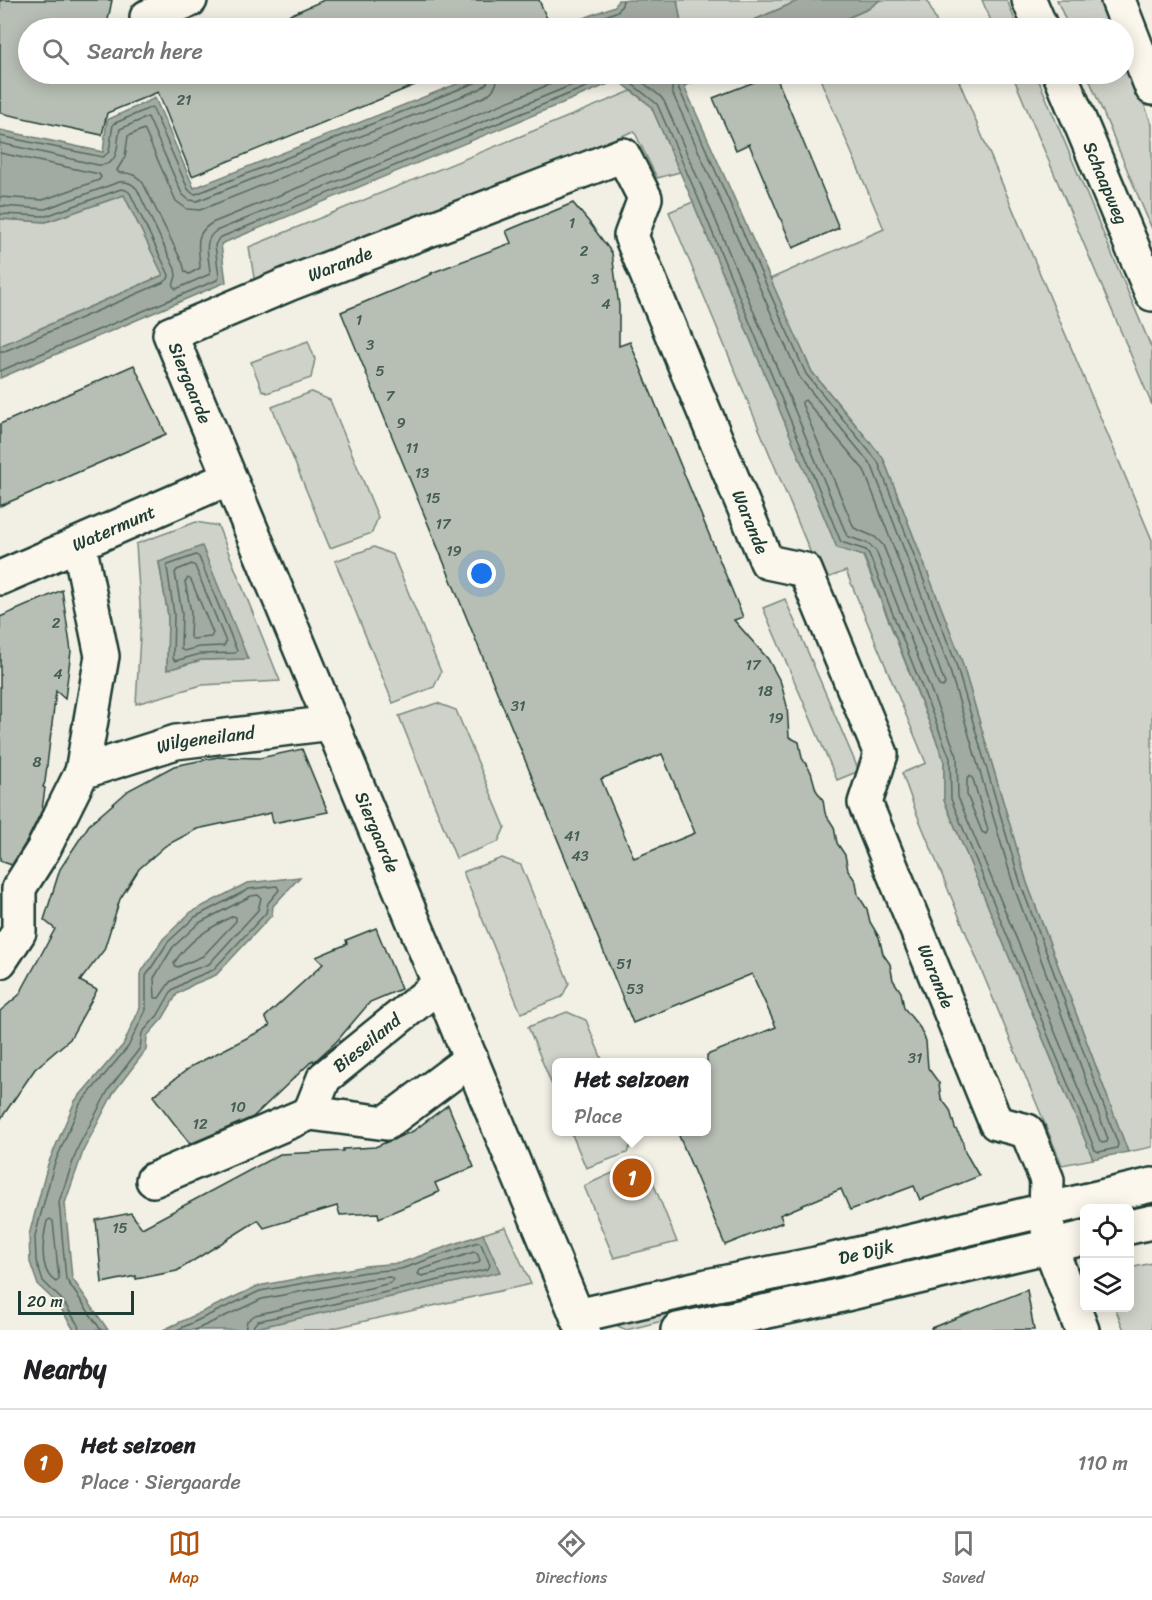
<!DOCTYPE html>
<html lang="en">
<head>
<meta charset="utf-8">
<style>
  body { margin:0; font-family:Sriracha,sans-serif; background:#f2f2f2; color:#202124 }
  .controls { position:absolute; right:18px; bottom:18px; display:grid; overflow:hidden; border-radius:9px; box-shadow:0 3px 15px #0003 }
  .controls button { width:54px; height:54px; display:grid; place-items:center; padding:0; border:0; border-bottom:2px solid #e0e0e0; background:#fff; color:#202124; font:30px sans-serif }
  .scale { position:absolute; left:18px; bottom:15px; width:116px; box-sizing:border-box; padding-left:6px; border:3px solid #1f3d34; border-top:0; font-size:16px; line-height:21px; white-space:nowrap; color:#1f3d34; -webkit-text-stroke:4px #fbf7ec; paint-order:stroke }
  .you { position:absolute; left:482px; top:574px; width:21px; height:21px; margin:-15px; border:4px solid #fff; border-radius:50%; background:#1a73e8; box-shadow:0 0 0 9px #1a73e833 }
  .badge { display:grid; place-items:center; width:39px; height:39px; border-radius:50%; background:#b45309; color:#fff; font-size:20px; font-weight:700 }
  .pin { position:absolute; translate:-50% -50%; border:3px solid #fff; box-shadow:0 2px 6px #0006 }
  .popup { position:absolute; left:552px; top:1058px; width:159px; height:78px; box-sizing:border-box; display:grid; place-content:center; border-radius:9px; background:#fff; filter:drop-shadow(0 2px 4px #0005); font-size:20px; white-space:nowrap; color:#757577 }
  .popup b { font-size:22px; color:#202124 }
  .popup::after { content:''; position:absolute; left:50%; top:100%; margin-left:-12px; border:12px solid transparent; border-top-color:#fff }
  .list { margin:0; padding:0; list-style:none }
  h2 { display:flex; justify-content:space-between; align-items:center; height:78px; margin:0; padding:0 24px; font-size:26px }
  h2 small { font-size:20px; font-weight:400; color:#757577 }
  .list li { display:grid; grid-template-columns:39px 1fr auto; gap:18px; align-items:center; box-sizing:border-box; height:108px; padding:0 24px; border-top:2px solid #e0e0e0 }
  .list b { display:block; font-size:22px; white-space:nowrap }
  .list p { margin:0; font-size:20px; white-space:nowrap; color:#757577 }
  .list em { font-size:20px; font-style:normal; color:#757577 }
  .icon { flex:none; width:33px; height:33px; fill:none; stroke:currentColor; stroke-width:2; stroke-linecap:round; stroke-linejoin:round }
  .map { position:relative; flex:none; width:1152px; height:1330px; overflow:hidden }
  .search { position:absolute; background:#fff; box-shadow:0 3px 15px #0003; left:18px; right:18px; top:18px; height:66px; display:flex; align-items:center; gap:15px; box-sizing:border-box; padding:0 21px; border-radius:33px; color:#757577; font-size:22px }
  .sheet { height:186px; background:#fff }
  nav { display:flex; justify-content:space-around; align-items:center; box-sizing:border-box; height:84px; border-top:2px solid #e0e0e0; background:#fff; font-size:16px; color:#757577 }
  nav a { display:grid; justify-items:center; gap:3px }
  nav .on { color:#b45309 }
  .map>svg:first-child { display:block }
  .green { fill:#cfd2c8; stroke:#77887e; stroke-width:1.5; fill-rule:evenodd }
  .water { fill:#a2aba1; stroke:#6e7f75; stroke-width:1.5 }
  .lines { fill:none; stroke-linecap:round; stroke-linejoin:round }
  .shore { stroke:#536960; stroke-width:1.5 }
  .building { fill:#b7beb3; stroke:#1f3d34; stroke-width:1.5; fill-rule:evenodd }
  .minor-casing { stroke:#1f3d34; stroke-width:38 }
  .minor { stroke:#fbf7ec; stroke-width:33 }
  .labels { text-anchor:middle; stroke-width:4.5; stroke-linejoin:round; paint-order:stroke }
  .number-label { font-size:15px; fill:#455d54 }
  .street-label { font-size:18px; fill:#1f3d34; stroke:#fbf7ec }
</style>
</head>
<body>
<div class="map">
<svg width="1152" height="1330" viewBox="0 0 1152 1330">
  <rect width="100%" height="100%" fill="#f2f0e5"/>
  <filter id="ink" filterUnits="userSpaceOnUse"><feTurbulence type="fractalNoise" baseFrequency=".0167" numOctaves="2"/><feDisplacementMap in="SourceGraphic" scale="12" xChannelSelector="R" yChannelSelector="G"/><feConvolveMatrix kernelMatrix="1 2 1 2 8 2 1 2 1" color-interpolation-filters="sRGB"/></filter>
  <g filter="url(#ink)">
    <g class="green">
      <polygon points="677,0 800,0 736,28 683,28 681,23"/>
      <polygon points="880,0 927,0 939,28 824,28 868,9"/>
      <polygon points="982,0 1007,0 1018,28 994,28"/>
      <polygon points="1057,0 1104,0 1115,28 1069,28"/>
      <polygon points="1124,51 1152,125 1152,229 1087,74 1124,74"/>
      <polygon points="818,74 956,74 1152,540 1152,1147 1128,1152 1027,883 961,659 883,458 812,372 770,279 884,229"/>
      <polygon points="1012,74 1036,74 1152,349 1152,405"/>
      <polygon points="631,91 651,106 680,172 657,178 634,131 255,284 249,247"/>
      <polygon points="124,195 163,275 0,346 0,219 46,222"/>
      <polygon points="693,202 837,547 863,556 944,760 944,800 1093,1159 1062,1165 916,812 902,773 926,763 846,571 822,580 669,212"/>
      <polygon points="308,341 315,359 311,378 267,393 262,390 251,362"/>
      <polygon points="311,392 330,400 378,517 372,533 330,548 272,407"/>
      <path d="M196,522l22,4 62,155 -78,4 -66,19 5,-85 -5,-75zM159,563l88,96 -46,1 -34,10 1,-55z"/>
      <polygon points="374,547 393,555 441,672 434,687 393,703 335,561"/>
      <polygon points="785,599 859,771 837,780 763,608"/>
      <polygon points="437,703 456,710 505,827 498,842 456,858 399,716"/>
      <polygon points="502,858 521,865 569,983 562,997 521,1013 463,872"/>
      <polygon points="567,1012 586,1020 603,1062 557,1062 557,1097 528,1027"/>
      <polygon points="571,1132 632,1132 634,1138 627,1153 586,1168"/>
      <polygon points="630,1165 650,1175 677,1242 614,1258 584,1186"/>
      <polygon points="505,1227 531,1284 325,1330 247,1330 499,1272 483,1234"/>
      <polygon points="998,1234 1004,1238 999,1244 726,1308 722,1299"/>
      <polygon points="1152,1263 1152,1330 1124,1330 1115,1308 1130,1308 1130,1268"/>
      <polygon points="700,1303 703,1311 626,1330 618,1326 623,1321"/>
    </g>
    <g class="water">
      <polygon points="618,0 677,0 681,23 683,28 561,28 561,27 615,6"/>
      <polygon points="800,0 880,0 868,9 824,28 736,28"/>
      <polygon points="482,74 713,74 684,86 812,372 883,458 961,659 1027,883 1128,1152 1093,1159 944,800 944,760 864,556 837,548 693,202 651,106 618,80 221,244 226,282 0,378 0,346 163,275 124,195 46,222 0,219 0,130 103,152 107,120 155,98 194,188"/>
      <polygon points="202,546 248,659 201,660 167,670 168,615 159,562"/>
      <polygon points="300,877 273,906 272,915 216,975 194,984 177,994 163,1018 147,1036 146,1050 114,1092 84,1149 65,1203 72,1278 108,1330 74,1330 58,1304 38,1285 30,1262 29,1235 48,1164 75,1101 123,1045 140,1008 140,974 163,939 191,912 247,883"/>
      <polygon points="483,1234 500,1272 247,1330 163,1330 258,1286 365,1266 400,1263"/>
    </g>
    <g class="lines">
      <g class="shore">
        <polyline points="574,28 618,11 622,5 623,0"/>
        <path d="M498,74c0,10 -5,18 -14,23l-284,113 -13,-1 -11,-8 -32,-72 -16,7 -3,21 -8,13 2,3c11,-1 18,2 24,10l40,81 2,8 4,2 11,-6c0,-19 -8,-33 12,-45l363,-149"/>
        <polyline points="632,74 660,96 664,101 706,197 847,536 869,544 876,551 957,756 958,797 1100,1141 1102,1143 1107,1142 1108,1139 1014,887 948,664 872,466 800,378 672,92 672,81 678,74"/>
        <polyline points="0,136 103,157 109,152 113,124 152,107 188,189 192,193 196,194 477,82 481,78 481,74"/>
        <path d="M0,143l98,22c23,1 18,-21 22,-36l28,-12 34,77 7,6 8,1 283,-112 7,-6 2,-9"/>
        <polyline points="0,153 99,174 101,177 99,180 43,200 0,197"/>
        <path d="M0,206l45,3 74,-27c8,-1 13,1 18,7l38,80 1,7 -3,10 3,3 34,-15c0,-15 -9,-33 6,-43l383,-157"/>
        <polyline points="0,214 46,216 121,189 126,190 130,193 169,275 168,279 164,282 5,351 0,351"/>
        <path d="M0,371l217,-91 2,-3 -4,-32 4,-7 396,-163 7,1 35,28 42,96 142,342 25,8 3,4 81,204 1,41 144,351 4,2 18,-4 1,-4 -97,-259 -66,-224 -77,-199 -72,-88 -127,-285c-2,-11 10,-12 18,-15"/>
        <polygon points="805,400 864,470 939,667 945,684 943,687 939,686 883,545 875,537 854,528 802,404 802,402"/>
        <polygon points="196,555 199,557 237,651 235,653 200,654 175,661 173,658 174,614 167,567 168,565"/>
        <polygon points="192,564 195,566 226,642 224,646 199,647 184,651 181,649 182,613 175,573 177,570"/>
        <polygon points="188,578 191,580 213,633 211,637 193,639 190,637 191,612 185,582"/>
        <polygon points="970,776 973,779 988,830 986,834 982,832 967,795 967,779"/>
        <polygon points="258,895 261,898 258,910 209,964 187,972 170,982 159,998 155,998 154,978 173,947 199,923 251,896"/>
        <path d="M233,916l3,1v4l-33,35 -25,11 -3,-1 -1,-3c15,-23 35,-35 59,-47z"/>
        <path d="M50,1219l3,2 6,58 -3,3c-18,-10 -13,-44 -9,-61z"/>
        <polygon points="474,1252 477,1253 480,1260 478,1263 422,1276 418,1274 420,1270"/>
        <polyline points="79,1330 78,1325 63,1301 43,1281 36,1261 35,1236 54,1165 80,1104 128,1047 146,1010 146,976 168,942 195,917 249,889 277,886 279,890 268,903 266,913 213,970 191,979 172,990 158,1015 142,1033 140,1048 109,1089 78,1147 59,1202 66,1279 101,1330"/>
        <polyline points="177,1330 260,1291 366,1272 401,1269 478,1242 481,1244 490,1265 488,1269 258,1321 254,1325 253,1330"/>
        <polyline points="195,1330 262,1299 367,1279 390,1277 393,1279 391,1283 255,1315 247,1321 245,1330"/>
      </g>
    </g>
    <g class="building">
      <polygon points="0,0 112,0 107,25 120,28 28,28 28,74 442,74 192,176 158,92 107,113 102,135 0,113"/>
      <polygon points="324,0 539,0 551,28 268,28 267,25"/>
      <polygon points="775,74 839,228 793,248 749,144 736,150 713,98"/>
      <path d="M573,203l16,19 23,31 7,53v40l11,-4 113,275 -9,3 34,39 13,24 6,23 2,31 10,5 3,16 9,14 5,18 7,10 2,13 9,14 3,16 8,12 3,15 8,12 2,13 9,14 3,13 9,15 4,17 7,10 3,16 8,12 3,16 16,20 6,13 2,27 11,15 2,15 9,12 5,18 7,11 3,13 14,24 -59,24 -6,-14 -64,24 -9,-21 -61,26 3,7 -58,23 -48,-114h30v-76l69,-28 -24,-53 -119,49 -292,-711 91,-38 -1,-1 80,-30 -5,-12zM662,754l33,79 -61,25 -33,-79z"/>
      <polygon points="134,365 166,434 0,506 0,424"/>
      <polygon points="62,590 71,651 65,699 56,691 45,782 43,787 45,788 42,810 27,841 12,865 0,861 0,617"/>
      <polygon points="302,749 328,812 273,823 271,813 197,829 165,846 139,869 120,899 104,950 80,981 97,990 70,1039 35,1069 0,1120 0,1011 19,995 55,929 44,920 60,869 89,825 129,790 174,766 218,757 260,758"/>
      <polygon points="376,928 401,989 370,1002 337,1041 314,1062 313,1060 253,1117 190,1144 153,1096 192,1066 270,1026 265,1017 323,964 316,957 347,944 346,940"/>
      <polygon points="448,1105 474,1167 435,1183 439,1192 379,1218 378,1213 340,1215 337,1206 264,1228 258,1220 177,1271 136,1279 136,1276 102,1283 96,1220 131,1213 142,1228 280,1154 343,1151 343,1149 375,1147 413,1131"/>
      <polygon points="1027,1290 1034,1330 932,1330 931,1328"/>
    </g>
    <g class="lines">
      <defs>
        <g id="minor">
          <polyline points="1029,0 1041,28"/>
          <polyline points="1118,0 1152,88"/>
          <polyline points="147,17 190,0"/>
          <path id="s1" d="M1060,74l92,220"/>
          <polyline points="79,544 102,656 82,772"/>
          <path id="s2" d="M0,578l229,-100"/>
          <path id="s3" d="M0,961l19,-29v-44l24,-38 39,-78 94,-30 156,-19"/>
          <path id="s4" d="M310,1113l14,-35 116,-94"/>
          <polyline points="153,1180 310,1113 386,1123 471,1059"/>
          <polyline points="1130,1227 1152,1222"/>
          <path id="s5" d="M577,1316l130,-30 109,-22 336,-79"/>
          <path id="s6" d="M583,1330l-413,-996 121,-51 332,-128 22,43 -14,38 136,326 38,8 76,184 -16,49 131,320 31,8 20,49 -1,29 4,37 32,84"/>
          <polyline points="678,1330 825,1299 1084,1238"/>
        </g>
      </defs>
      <use href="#minor" class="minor-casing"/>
      <use href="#minor" class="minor"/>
    </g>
  </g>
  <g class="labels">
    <g class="number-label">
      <text x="184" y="105">21</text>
      <text x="572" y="228">1</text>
      <text x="584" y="256">2</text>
      <text x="595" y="284">3</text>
      <text x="606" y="309">4</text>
      <text x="359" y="325">1</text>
      <text x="370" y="350">3</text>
      <text x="380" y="376">5</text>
      <text x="390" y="401">7</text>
      <text x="401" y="428">9</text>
      <text x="412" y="453">11</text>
      <text x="422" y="478">13</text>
      <text x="433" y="503">15</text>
      <text x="443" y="529">17</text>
      <text x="454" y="556">19</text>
      <text x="56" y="628">2</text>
      <text x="753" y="670">17</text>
      <text x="58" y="679">4</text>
      <text x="765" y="696">18</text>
      <text x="518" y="711">31</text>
      <text x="776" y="723">19</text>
      <text x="37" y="767">8</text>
      <text x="572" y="841">41</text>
      <text x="580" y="861">43</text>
      <text x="624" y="969">51</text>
      <text x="635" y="994">53</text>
      <text x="915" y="1063">31</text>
      <text x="238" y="1112">10</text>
      <text x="200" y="1129">12</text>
      <text x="120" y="1233">15</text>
    </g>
    <g class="street-label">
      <text dy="6" stroke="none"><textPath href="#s1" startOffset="118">Schaapweg</textPath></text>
      <text dy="6" stroke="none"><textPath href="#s6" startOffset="1262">Warande</textPath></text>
      <text transform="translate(190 383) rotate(68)" y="6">Siergaarde</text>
      <text dy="6" stroke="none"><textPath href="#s6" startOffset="1964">Warande</textPath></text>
      <text dy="6" stroke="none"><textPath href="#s2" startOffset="124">Watermunt</textPath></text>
      <text dy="6" stroke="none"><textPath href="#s3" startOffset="339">Wilgeneiland</textPath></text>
      <text transform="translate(377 832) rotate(67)" y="6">Siergaarde</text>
      <text dy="6" stroke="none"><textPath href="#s6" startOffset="2484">Warande</textPath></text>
      <text dy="6" stroke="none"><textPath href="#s4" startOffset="93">Bieseiland</textPath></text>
      <text dy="6" stroke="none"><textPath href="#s5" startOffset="296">De Dijk</textPath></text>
    </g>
  </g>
</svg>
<div class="controls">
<button><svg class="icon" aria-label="locate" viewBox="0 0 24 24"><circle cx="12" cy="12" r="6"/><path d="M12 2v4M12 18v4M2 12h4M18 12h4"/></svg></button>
<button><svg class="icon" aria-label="layers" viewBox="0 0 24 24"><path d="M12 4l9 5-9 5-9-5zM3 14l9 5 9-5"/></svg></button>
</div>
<div class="scale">20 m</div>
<div class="you"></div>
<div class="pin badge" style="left:632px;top:1178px">1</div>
<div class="popup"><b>Het seizoen</b>Place</div>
<div class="search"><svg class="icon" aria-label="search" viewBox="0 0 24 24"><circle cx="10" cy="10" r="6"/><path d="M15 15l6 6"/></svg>Search here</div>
</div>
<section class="sheet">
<h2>Nearby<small></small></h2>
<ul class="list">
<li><span class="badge">1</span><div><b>Het seizoen</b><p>Place · Siergaarde</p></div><em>110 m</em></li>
</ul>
</section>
<nav>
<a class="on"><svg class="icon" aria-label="map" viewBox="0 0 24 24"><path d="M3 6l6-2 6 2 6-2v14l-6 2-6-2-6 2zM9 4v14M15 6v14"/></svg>Map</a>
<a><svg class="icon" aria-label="directions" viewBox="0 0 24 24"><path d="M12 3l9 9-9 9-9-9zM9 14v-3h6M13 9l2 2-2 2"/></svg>Directions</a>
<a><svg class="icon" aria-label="saved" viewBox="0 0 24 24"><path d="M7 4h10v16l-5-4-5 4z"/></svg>Saved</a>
</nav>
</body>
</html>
